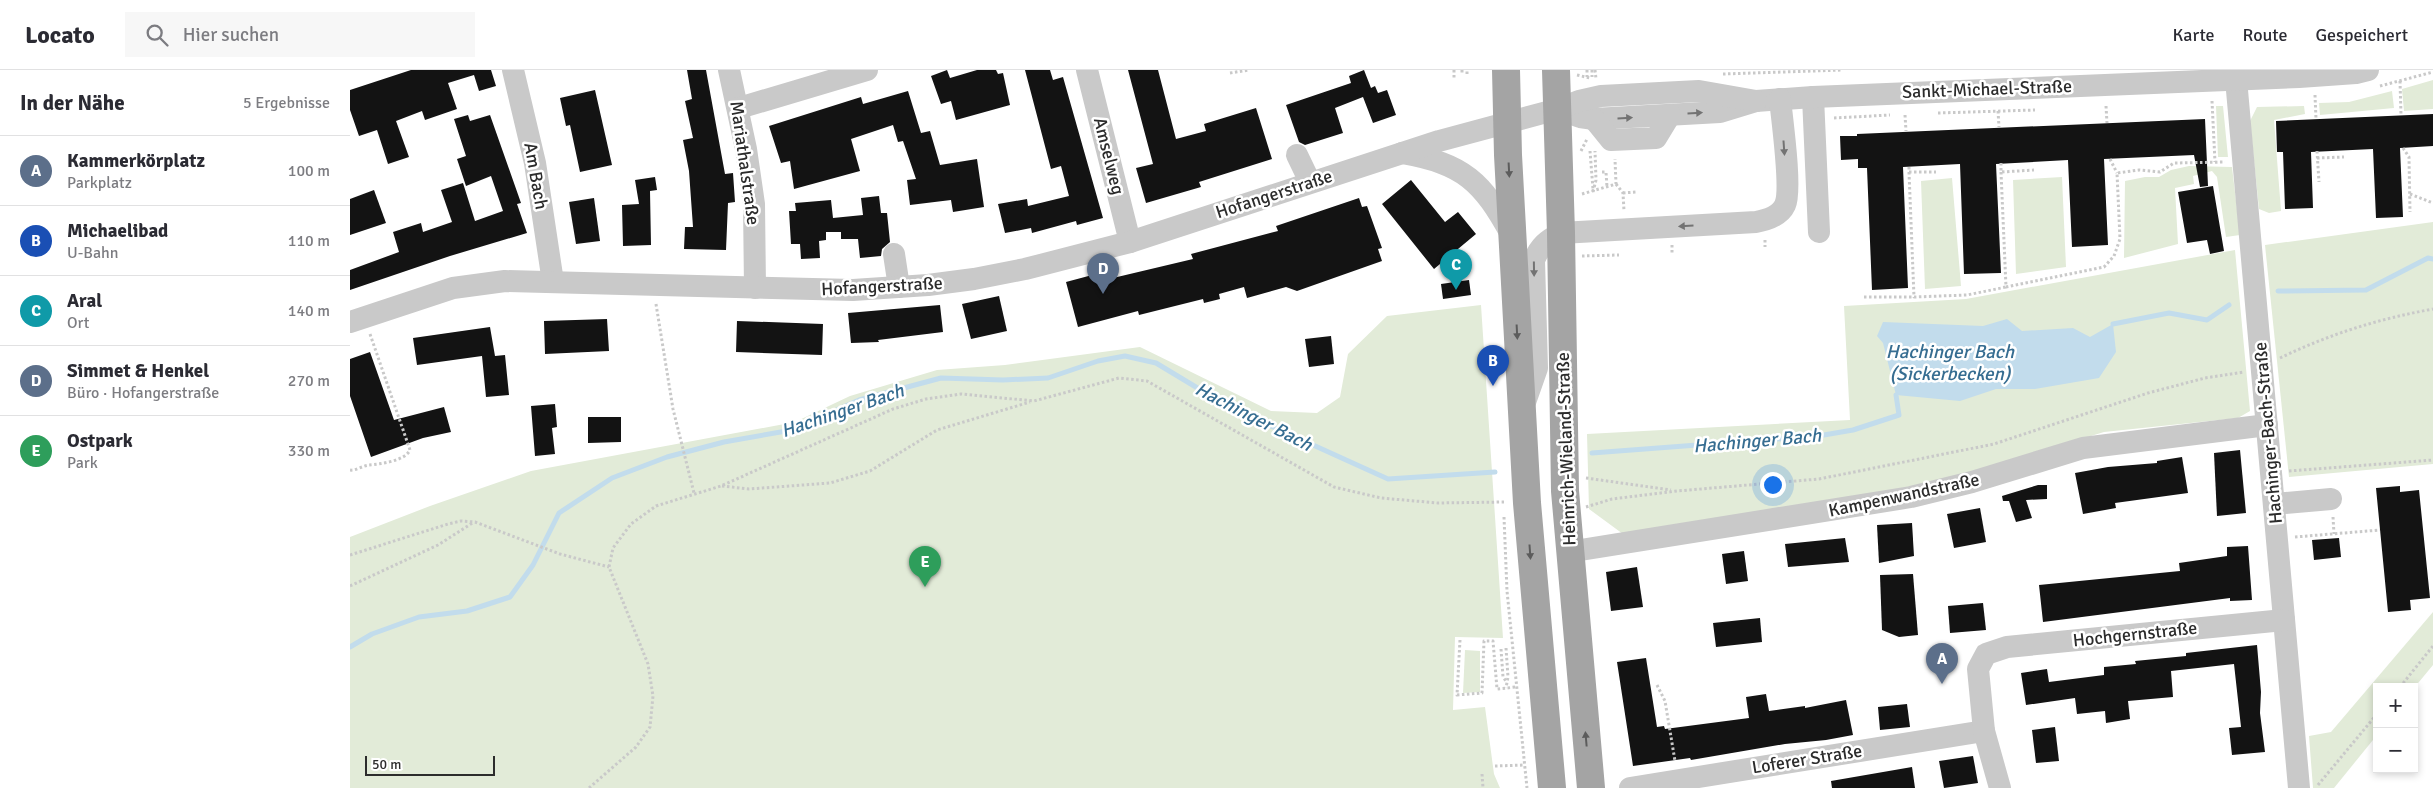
<!DOCTYPE html>
<html lang="de">
<head>
<meta charset="utf-8">
<style>
  body { margin:0; font-family:Signika,sans-serif; background:#f7f7f7; color:#2b2b33 }
  .controls { position:absolute; right:15px; bottom:15px; display:grid; overflow:hidden; border-radius:0px; box-shadow:0 2px 8px #0003 }
  .controls button { width:45px; height:45px; display:grid; place-items:center; padding:0; border:0; border-bottom:1px solid #e1e1e2; background:#fff; color:#2b2b33; font:25px sans-serif }
  .scale { position:absolute; left:15px; bottom:12px; width:130px; box-sizing:border-box; padding-left:5px; border:2px solid #2c2c2c; border-top:0; font-size:14px; line-height:18px; white-space:nowrap; color:#2c2c2c; -webkit-text-stroke:4px #fff; paint-order:stroke }
  .you { position:absolute; left:1422px; top:414px; width:18px; height:18px; margin:-12px; border:4px solid #fff; border-radius:50%; background:#1a73e8; box-shadow:0 0 0 8px #1a73e833 }
  .badge { display:grid; place-items:center; width:32px; height:32px; border-radius:50%; background:#1a73e8; color:#fff; font-size:16px; font-weight:700 }
  .pin { position:absolute; translate:-50% -41px; filter:drop-shadow(0 1px 2px #0008) }
  .pin::after { content:''; position:absolute; top:26px; width:18px; height:15px; background:inherit; clip-path:polygon(0 0,100% 0,50% 100%) }
  .list { margin:0; padding:0; list-style:none }
  h2 { display:flex; justify-content:space-between; align-items:center; height:65px; margin:0; padding:0 20px; font-size:21px }
  h2 small { font-size:16px; font-weight:400; color:#7c7c81 }
  .list li { display:grid; grid-template-columns:32px 1fr auto; gap:15px; align-items:center; box-sizing:border-box; height:70px; padding:0 20px; border-top:1px solid #e1e1e2 }
  .list b { display:block; font-size:19px; white-space:nowrap }
  .list p { margin:0; font-size:16px; white-space:nowrap; color:#7c7c81 }
  .list em { font-size:16px; font-style:normal; color:#7c7c81 }
  .icon { flex:none; width:28px; height:28px; fill:none; stroke:currentColor; stroke-width:2; stroke-linecap:round; stroke-linejoin:round }
  .map { position:relative; flex:none; width:2083px; height:718px; overflow:hidden }
  header { display:flex; align-items:center; gap:30px; box-sizing:border-box; height:70px; padding:0 25px; background:#fff; border-bottom:1px solid #e1e1e2 }
  header strong { font-size:24px }
  nav { display:flex; gap:28px; margin-inline-start:auto; font-size:18px }
  .search { width:350px; height:45px; background:#f7f7f7; display:flex; align-items:center; gap:12px; box-sizing:border-box; padding:0 18px; border-radius:0px; color:#7c7c81; font-size:19px }
  main { display:flex }
  aside { flex:1; background:#fff }
  .map>svg:first-child { display:block }
  .green { fill:#e2ebd8 }
  .water { fill:#c2dcec }
  .lines { fill:none; stroke-linecap:round; stroke-linejoin:round }
  .stream { stroke:#c2dcec; stroke-width:5 }
  .building { fill:#131313 }
  .path { stroke:#c9c9c9; stroke-width:3; stroke-dasharray:2.5 2.5; stroke-linecap:butt }
  .minor { stroke:#c9c9c9; stroke-width:22 }
  .major { stroke:#a4a4a4; stroke-width:28 }
  .oneway { fill:#737373 }
  .oneway2 { fill:#5c5c5c }
  .labels { text-anchor:middle; stroke-width:5; stroke-linejoin:round; paint-order:stroke }
  .street-label { font-size:18px; fill:#2c2c2c; stroke:#fff }
  .water-label { font-size:19px; font-style:italic; fill:#366d91; stroke:#fff }
</style>
</head>
<body>
<header>
<strong>Locato</strong>
<div class="search"><svg class="icon" aria-label="search" viewBox="0 0 24 24"><circle cx="10" cy="10" r="6"/><path d="M15 15l6 6"/></svg>Hier suchen</div>
<nav><a>Karte</a><a>Route</a><a>Gespeichert</a></nav>
</header>
<main>
<aside>
<h2>In der Nähe<small>5 Ergebnisse</small></h2>
<ul class="list">
<li><span class="badge" style="background:#5c6f8a">A</span><div><b>Kammerkörplatz</b><p>Parkplatz</p></div><em>100 m</em></li>
<li><span class="badge" style="background:#1a4fb4">B</span><div><b>Michaelibad</b><p>U-Bahn</p></div><em>110 m</em></li>
<li><span class="badge" style="background:#0f9aa8">C</span><div><b>Aral</b><p>Ort</p></div><em>140 m</em></li>
<li><span class="badge" style="background:#5c6f8a">D</span><div><b>Simmet &amp; Henkel</b><p>Büro · Hofangerstraße</p></div><em>270 m</em></li>
<li><span class="badge" style="background:#2e9e5b">E</span><div><b>Ostpark</b><p>Park</p></div><em>330 m</em></li>
</ul>
</aside>
<div class="map">
<svg width="2083" height="718" viewBox="0 0 2083 718">
  <rect width="100%" height="100%" fill="#fff"/>
  <g class="green">
    <polygon points="2083,10 2083,39 2054,41 2052,19"/>
    <polygon points="2042,21 2044,38 1970,45 1969,33 1999,32"/>
    <polygon points="1866,36 1873,36 1878,87 1868,87"/>
    <polygon points="1954,36 1955,44 1924,50 1931,141 1919,143 1909,139 1900,51 1907,37"/>
    <polygon points="1839,96 1882,97 1890,165 1876,167 1867,107 1862,101 1843,106 1844,114 1825,118 1828,174 1774,188 1775,111 1795,107 1809,107 1821,100"/>
    <polygon points="1712,107 1716,197 1666,204 1663,110"/>
    <polygon points="1602,108 1611,216 1575,219 1571,111"/>
    <polygon points="2083,152 2083,394 1939,407 1915,175"/>
    <polygon points="1885,180 1900,341 1888,348 1754,362 1578,416 1273,464 1239,439 1237,364 1500,350 1494,236 1616,229"/>
    <polygon points="1131,235 1153,568 1105,567 1103,640 1135,637 1144,704 1150,718 0,718 0,467 80,436 181,401 445,352 500,326 587,300 655,295 790,277 921,341 967,343 990,327 998,284 1037,246"/>
    <polygon points="2083,542 2083,595 2064,618 2027,617 2027,665 1984,718 1963,718 1959,666 1981,662"/>
    <polygon points="1115,580 1130,581 1130,622 1113,623"/>
  </g>
  <polygon class="water" points="1657,249 1672,261 1723,258 1740,267 1763,254 1766,282 1749,308 1685,319 1646,319 1610,331 1546,325 1533,273 1527,266 1533,252 1633,256"/>
  <g class="lines">
    <g class="stream">
      <polyline points="1928,221 2016,220 2078,188 2083,189"/>
      <polyline points="1763,254 1819,243 1857,250 1879,235"/>
      <polyline points="1242,383 1468,366 1503,360 1549,345 1546,325"/>
      <polyline points="0,577 22,564 69,547 117,541 160,527 183,495 209,443 262,408 317,387 374,372 442,360 509,330 591,308 653,310 698,308 748,291 775,286 806,293 879,337 1038,409 1145,402"/>
    </g>
  </g>
  <g class="building">
    <polygon points="61,0 141,0 146,16 129,21 124,5 98,13 107,39 75,50 72,41 46,51 59,87 38,94 27,60 9,66 0,40 0,20"/>
    <polygon points="337,0 356,0 375,104 383,103 385,132 378,133 376,180 334,179 335,157 343,157 339,101 333,70 343,68 335,31 342,29"/>
    <polygon points="597,0 600,8 627,0 646,0 648,4 653,3 660,35 606,50 601,31 591,34 581,6"/>
    <polygon points="675,0 700,0 703,10 713,7 753,148 727,155 726,151 682,163 681,158 655,163 648,134 677,129 678,136 719,126 711,96 701,99"/>
    <polygon points="778,0 808,0 826,69 856,61 854,54 906,38 922,89 849,112 851,117 796,133 786,98 803,94"/>
    <polygon points="1014,0 1021,18 1025,16 1028,23 1037,20 1046,45 1023,53 1013,27 985,38 993,63 955,75 949,72 936,35 1001,13 999,6"/>
    <polygon points="245,20 262,95 230,102 220,55 216,56 210,28"/>
    <polygon points="558,21 571,63 580,61 590,95 627,89 634,137 603,142 601,130 560,135 557,110 566,109 553,71 548,72 543,55 501,69 510,101 444,119 440,91 431,93 419,56 511,27 513,34"/>
    <polygon points="2083,44 2083,76 2050,78 2053,147 2026,148 2023,79 1961,82 1963,138 1935,139 1933,82 1927,82 1926,51"/>
    <polygon points="118,45 120,51 140,45 171,133 167,134 177,163 100,186 0,220 0,200 49,182 43,162 71,153 73,162 102,152 91,120 113,113 125,151 153,141 141,106 116,116 107,89 116,86 104,49"/>
    <polygon points="1855,49 1858,116 1850,117 1844,85 1754,89 1758,175 1722,177 1718,90 1646,94 1651,203 1614,204 1610,94 1553,97 1558,218 1522,220 1517,98 1508,98 1508,89 1491,90 1490,66 1507,66 1507,64"/>
    <polygon points="305,107 307,120 300,121 301,175 273,176 272,135 289,134 285,110"/>
    <polygon points="1061,110 1095,152 1108,142 1126,164 1084,199 1032,134"/>
    <polygon points="1863,116 1874,181 1860,184 1857,170 1837,173 1828,122"/>
    <polygon points="24,120 36,153 0,165 0,129"/>
    <polygon points="529,126 531,143 537,143 540,172 532,179 531,186 510,188 508,169 491,169 491,162 476,162 476,170 469,171 470,188 451,189 450,174 441,174 439,141 446,141 445,133 481,130 483,148 513,145 511,128"/>
    <polygon points="244,128 250,171 226,174 219,132"/>
    <polygon points="1009,128 1012,137 1017,136 1032,178 1028,179 1032,191 947,221 936,217 897,228 894,217 869,224 870,229 854,233 853,229 789,245 788,241 728,257 716,212 761,200 763,208 843,189 841,184 928,161 926,156"/>
    <polygon points="1119,210 1121,225 1093,229 1091,214"/>
    <polygon points="649,226 657,261 621,269 612,234"/>
    <polygon points="590,235 593,262 528,270 529,272 501,273 498,243"/>
    <polygon points="257,249 259,281 195,284 194,251"/>
    <polygon points="387,251 473,254 472,285 386,282"/>
    <polygon points="140,257 145,286 155,285 159,325 136,327 132,286 67,295 63,268"/>
    <polygon points="981,266 984,294 959,297 955,269"/>
    <polygon points="20,282 44,350 94,337 101,362 73,368 21,387 0,326 0,289"/>
    <polygon points="205,334 207,357 202,358 205,384 185,386 181,336"/>
    <polygon points="238,347 271,347 271,372 238,373"/>
    <polygon points="1890,380 1896,443 1867,446 1864,383"/>
    <polygon points="1832,387 1838,423 1765,433 1766,438 1733,444 1725,403 1758,397 1807,393 1807,391"/>
    <polygon points="1688,415 1697,415 1697,429 1676,430 1682,448 1666,452 1659,431 1653,431 1652,426"/>
    <polygon points="2050,416 2050,422 2069,420 2080,528 2060,530 2061,540 2038,542 2026,418"/>
    <polygon points="1630,438 1636,472 1604,478 1597,444"/>
    <polygon points="1562,453 1564,486 1529,493 1527,455"/>
    <polygon points="1495,468 1499,492 1438,497 1435,474"/>
    <polygon points="1989,468 1991,487 1964,490 1962,470"/>
    <polygon points="1898,476 1902,530 1880,531 1880,528 1693,552 1689,515 1830,501 1829,493 1877,486 1877,477"/>
    <polygon points="1394,481 1398,511 1376,514 1372,484"/>
    <polygon points="1287,497 1293,537 1261,541 1256,502"/>
    <polygon points="1563,504 1568,565 1549,567 1532,560 1530,505"/>
    <polygon points="1633,533 1636,560 1600,563 1598,536"/>
    <polygon points="1410,548 1412,572 1366,577 1363,553"/>
    <polygon points="1907,575 1911,622 1910,643 1915,682 1882,685 1879,658 1891,657 1884,594 1821,601 1823,627 1778,631 1780,649 1756,653 1755,641 1727,644 1725,628 1676,635 1671,603 1697,599 1699,612 1754,605 1754,597 1786,594 1785,591 1836,586 1836,583"/>
    <polygon points="1296,588 1307,657 1314,656 1315,659 1399,648 1396,627 1416,624 1419,641 1455,636 1455,638 1496,630 1503,665 1476,670 1435,674 1341,690 1340,688 1283,696 1267,592"/>
    <polygon points="1557,634 1560,657 1530,660 1528,637"/>
    <polygon points="1705,657 1709,691 1686,693 1682,660"/>
    <polygon points="1623,686 1628,713 1594,718 1589,691"/>
    <polygon points="1562,697 1565,718 1482,718 1481,711"/>
  </g>
  <g class="lines">
    <g class="path">
      <polyline points="1104,0 1104,9"/>
      <polyline points="1112,0 1112,4"/>
      <polyline points="1237,0 1237,7"/>
      <polyline points="1242,0 1242,7"/>
      <polyline points="1245,0 1246,9"/>
      <polyline points="880,3 899,0"/>
      <polyline points="1117,4 1117,0"/>
      <polyline points="1373,4 1492,0"/>
      <polyline points="1227,5 1240,8"/>
      <polyline points="2050,11 2051,45"/>
      <polyline points="2030,16 2083,2"/>
      <polyline points="1965,25 1966,49"/>
      <polyline points="1862,31 1865,92"/>
      <polyline points="1756,36 1757,53"/>
      <polyline points="1648,41 1649,57"/>
      <polyline points="1588,43 1685,40"/>
      <polyline points="1555,45 1556,61"/>
      <polyline points="1484,48 1540,45"/>
      <polyline points="2053,78 2059,87 2060,142"/>
      <polyline points="1231,81 1237,69"/>
      <polyline points="1240,81 1243,119"/>
      <polyline points="1967,81 1969,112"/>
      <polyline points="1967,88 1994,87"/>
      <polyline points="1760,89 1767,103"/>
      <polyline points="1651,93 1651,102 1684,100"/>
      <polyline points="1559,97 1559,102 1586,102"/>
      <polyline points="1252,102 1256,102 1257,117"/>
      <polyline points="1559,102 1564,227 1617,225 1656,217"/>
      <polyline points="1651,102 1656,217 1754,197 1764,186 1770,169 1767,103 1789,100 1810,102 1824,93 1875,92"/>
      <polyline points="1266,114 1273,123 1274,141"/>
      <polyline points="1243,122 1246,110 1245,81"/>
      <polyline points="1273,123 1286,122"/>
      <polyline points="1232,124 1266,114 1265,89"/>
      <polyline points="2060,124 2083,133"/>
      <polyline points="1415,170 1415,177"/>
      <polyline points="1322,175 1322,183"/>
      <polyline points="1232,186 1269,185"/>
      <polyline points="1514,227 1564,227"/>
      <polyline points="306,234 323,339 344,423"/>
      <path d="M1930,288c50,-24 98,-39 153,-49"/>
      <path d="M0,400c5,1 12,-4 19,-5 11,-1 36,-4 41,-15l-40,-116"/>
      <polyline points="1939,401 2083,390"/>
      <polyline points="1236,408 1321,420"/>
      <polyline points="372,416 399,419 480,413 520,401 587,360 680,332"/>
      <polyline points="1236,437 1262,429 1327,421 1469,409 1644,374 1798,323 1855,308 1894,302"/>
      <polyline points="1154,447 1157,521 1177,718"/>
      <polyline points="1983,447 1984,464"/>
      <polyline points="1945,467 2030,460"/>
      <polyline points="0,485 98,454 111,451 125,452 210,484 259,497"/>
      <polyline points="0,516 88,475 124,452"/>
      <polyline points="1110,570 1107,625 1132,623 1134,571 1143,571 1147,619 1166,617"/>
      <polyline points="1156,578 1158,607 1156,618"/>
      <polyline points="1151,579 1153,607 1156,611"/>
      <polyline points="1307,615 1315,631 1325,691"/>
      <polyline points="2050,617 2083,576"/>
      <polyline points="1145,696 1174,695"/>
      <polyline points="1132,704 1133,718"/>
      <polyline points="1968,715 2027,644"/>
      <polyline points="239,718 286,677 300,657 303,626 298,594 259,497 263,478 281,454 306,436 371,416 543,339 576,329 611,324 684,331 769,308 797,311 984,417 1031,428 1088,433 1154,432"/>
    </g>
    <g class="minor">
      <polyline points="163,0 185,93 203,212"/>
      <polyline points="379,0 396,79 404,134 405,218"/>
      <polyline points="737,0 780,172"/>
      <polyline points="1886,9 1949,718"/>
      <polyline points="1463,27 1469,162"/>
      <polyline points="389,38 517,0"/>
      <polyline points="1208,39 1230,47 1244,49 1370,42 1406,31 1463,27 1949,7 2006,3 2018,0"/>
      <polyline points="1244,49 1261,70 1306,68 1320,45"/>
      <path d="M1052,83c62,11 80,28 110,83"/>
      <polyline points="947,85 960,112"/>
      <polyline points="544,184 549,217"/>
      <polyline points="0,252 103,218 155,211 503,220 578,215 624,209 675,199 780,172 1089,71 1208,39 1229,31 1251,26 1349,21 1406,31"/>
      <path d="M1174,335l13,-37 -3,-108c6,-14 13,-20 27,-27l195,-11c11,-2 24,-6 29,-17 7,-15 -3,-86 -5,-106"/>
      <polyline points="1924,434 1981,429"/>
      <polyline points="1218,482 1561,427 1622,412 1733,378 1917,355"/>
      <polyline points="1280,718 1634,661"/>
      <polyline points="1650,718 1634,661 1628,599 1636,584 1657,577 1934,550"/>
    </g>
    <g class="major">
      <polyline points="1156,0 1158,85 1177,433 1202,718"/>
      <polyline points="1206,0 1211,163 1215,421 1241,718"/>
    </g>
  </g>
  <defs><path id="oneway-solid" d="M-6-.8H1V-3.2L6.5 0L1 3.2V.8H-6Z" transform="scale(1.25)"/></defs>
  <g class="oneway">
    <use href="#oneway-solid" transform="translate(1345 43) rotate(-3)"/>
    <use href="#oneway-solid" transform="translate(1275 48) rotate(-3)"/>
    <use href="#oneway-solid" transform="translate(1434 78) rotate(86)"/>
    <use href="#oneway-solid" transform="translate(1336 156) rotate(177)"/>
    <use href="#oneway-solid" transform="translate(1184 199) rotate(89)"/>
  </g>
  <g class="oneway2">
    <use href="#oneway-solid" transform="translate(1159 100) rotate(87)"/>
    <use href="#oneway-solid" transform="translate(1167 262) rotate(87)"/>
    <use href="#oneway-solid" transform="translate(1180 482) rotate(86)"/>
    <use href="#oneway-solid" transform="translate(1236 669) rotate(-95)"/>
  </g>
  <g class="labels">
    <g class="street-label">
      <text transform="translate(1637 19) rotate(-2)" y="6">Sankt-Michael-Straße</text>
      <text transform="translate(759 86) rotate(76)" y="6">Amselweg</text>
      <text transform="translate(395 93) rotate(82)" y="6">Mariathalstraße</text>
      <text transform="translate(186 106) rotate(80)" y="6">Am Bach</text>
      <text transform="translate(924 124) rotate(-18)" y="6">Hofangerstraße</text>
      <text transform="translate(532 216) rotate(-3)" y="6">Hofangerstraße</text>
      <text transform="translate(1918 363) rotate(-95)" y="6">Hachinger-Bach-Straße</text>
      <text transform="translate(1216 379) rotate(-92)" y="6">Heinrich-Wieland-Straße</text>
      <text transform="translate(1554 425) rotate(-12)" y="6">Kampenwandstraße</text>
      <text transform="translate(1785 564) rotate(-6)" y="6">Hochgernstraße</text>
      <text transform="translate(1457 689) rotate(-9)" y="6">Loferer Straße</text>
    </g>
    <g class="water-label">
      <text x="1600" y="288">Hachinger Bach<tspan x="1600" dy="22">(Sickerbecken)</tspan></text>
      <text transform="translate(492 340) rotate(-19)" y="7">Hachinger Bach</text>
      <text transform="translate(904 346) rotate(27)" y="7">Hachinger Bach</text>
      <text transform="translate(1407 370) rotate(-5)" y="7">Hachinger Bach</text>
    </g>
  </g>
</svg>
<div class="controls">
<button>+</button>
<button>−</button>
</div>
<div class="scale">50 m</div>
<div class="you"></div>
<div class="pin badge" style="left:1592px;top:614px;background:#5c6f8a">A</div>
<div class="pin badge" style="left:1143px;top:316px;background:#1a4fb4">B</div>
<div class="pin badge" style="left:1106px;top:220px;background:#0f9aa8">C</div>
<div class="pin badge" style="left:753px;top:224px;background:#5c6f8a">D</div>
<div class="pin badge" style="left:575px;top:517px;background:#2e9e5b">E</div>
</div>
</main>
</body>
</html>
